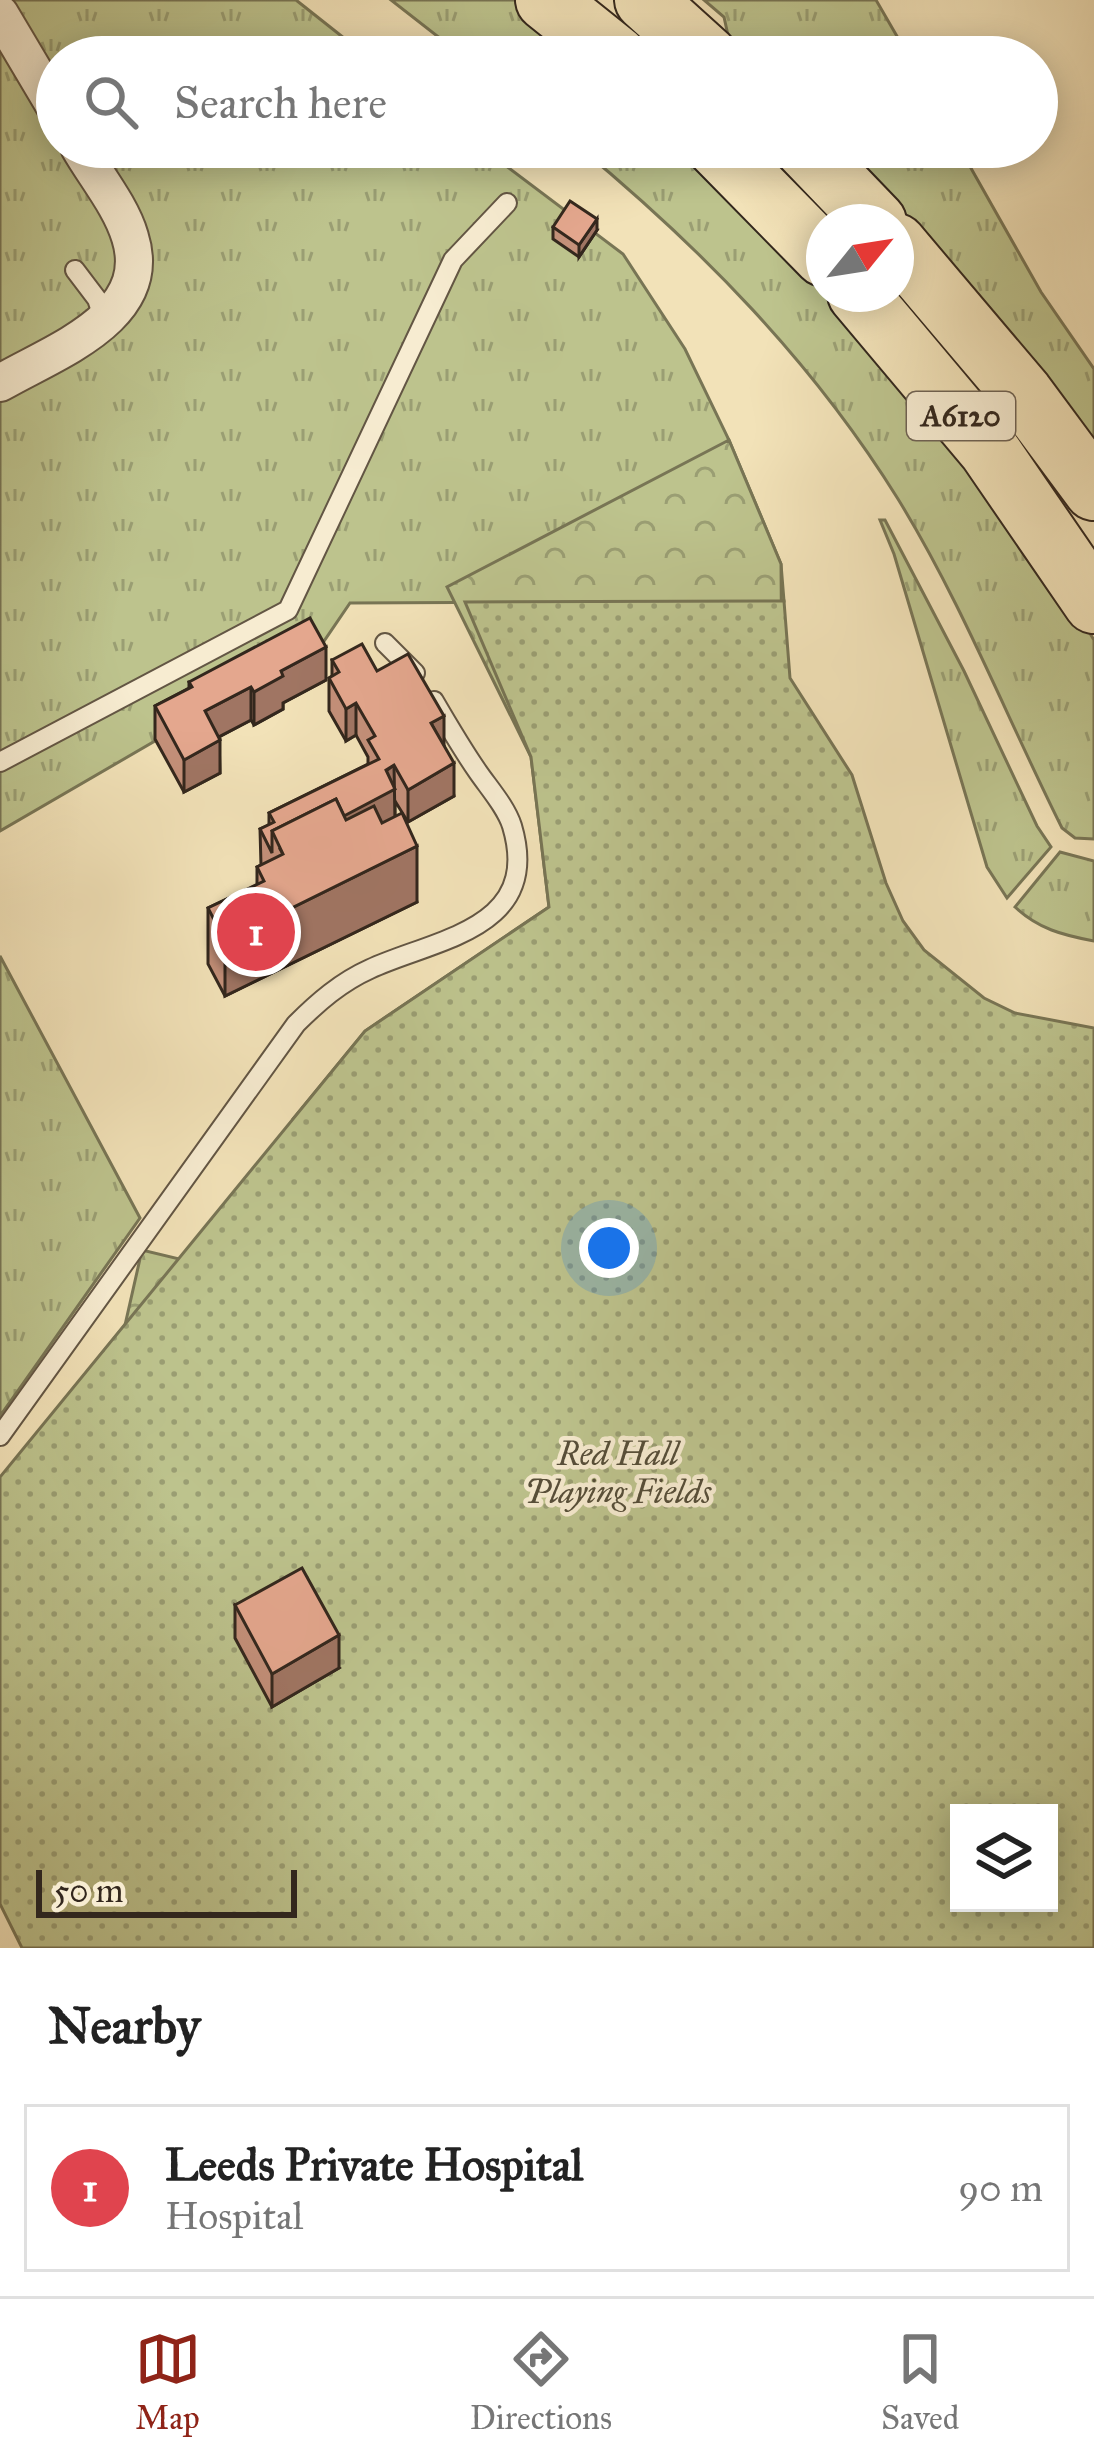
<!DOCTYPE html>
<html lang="en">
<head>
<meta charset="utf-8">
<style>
  body { margin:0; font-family:"IM FELL Great Primer",serif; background:#f2f2f2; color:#222 }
  .controls { position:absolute; right:36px; bottom:36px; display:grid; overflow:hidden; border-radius:0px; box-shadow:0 6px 30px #0003 }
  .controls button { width:108px; height:108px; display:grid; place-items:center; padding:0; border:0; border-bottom:3px solid #e0e0e0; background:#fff; color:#222; font:60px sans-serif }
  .compass { position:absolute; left:806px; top:204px; width:108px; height:108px; border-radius:50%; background:#fff; box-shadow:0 6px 30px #0003; rotate:60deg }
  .scale { position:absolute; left:36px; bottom:30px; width:261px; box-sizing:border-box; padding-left:12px; border:6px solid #33271d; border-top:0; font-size:33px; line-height:42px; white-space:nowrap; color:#33271d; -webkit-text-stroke:9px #f7ecd1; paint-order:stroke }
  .you { position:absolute; left:609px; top:1248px; width:42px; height:42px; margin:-30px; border:9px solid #fff; border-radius:50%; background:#1a73e8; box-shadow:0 0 0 18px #1a73e833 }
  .badge { display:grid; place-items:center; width:78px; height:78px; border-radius:50%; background:#8f2418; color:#fff; font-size:39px; font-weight:700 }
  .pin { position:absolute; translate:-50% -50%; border:6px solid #fff; box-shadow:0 3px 12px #0006 }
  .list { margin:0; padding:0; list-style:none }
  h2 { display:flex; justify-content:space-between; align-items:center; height:156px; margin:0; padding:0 48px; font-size:51px }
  h2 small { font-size:39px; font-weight:400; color:#767676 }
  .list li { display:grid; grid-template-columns:78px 1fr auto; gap:36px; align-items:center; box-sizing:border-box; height:168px; margin:0 24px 24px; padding:0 24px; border:3px solid #e0e0e0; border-radius:0px }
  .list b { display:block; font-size:45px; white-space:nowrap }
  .list p { margin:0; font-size:39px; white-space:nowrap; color:#767676 }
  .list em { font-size:39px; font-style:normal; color:#767676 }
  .icon { flex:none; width:66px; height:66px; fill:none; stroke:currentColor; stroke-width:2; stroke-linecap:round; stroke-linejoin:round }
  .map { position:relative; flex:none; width:1094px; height:1948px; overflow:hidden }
  .search { position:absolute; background:#fff; box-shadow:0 6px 30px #0003; left:36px; right:36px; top:36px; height:132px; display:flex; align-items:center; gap:30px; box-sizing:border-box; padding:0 42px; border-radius:66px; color:#767676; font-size:45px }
  .sheet { height:348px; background:#fff }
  nav { display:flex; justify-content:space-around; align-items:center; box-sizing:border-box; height:168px; border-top:3px solid #e0e0e0; background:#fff; font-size:33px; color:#767676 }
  nav a { display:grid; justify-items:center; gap:6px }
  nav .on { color:#8f2418 }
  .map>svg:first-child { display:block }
  .grass { fill:url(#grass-tufts); stroke:#787555; stroke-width:3 }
  .forest { fill:url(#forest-crowns); stroke:#787555; stroke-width:3 }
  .park { fill:url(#park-dots); stroke:#787555; stroke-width:3; fill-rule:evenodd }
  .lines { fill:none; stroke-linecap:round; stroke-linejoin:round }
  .service-casing { stroke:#635644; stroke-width:22 }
  .minor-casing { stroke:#635644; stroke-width:40 }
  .trunk-casing { stroke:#33271d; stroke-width:64 }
  .service { stroke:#f7ecd1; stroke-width:18 }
  .minor { stroke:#f7ecd1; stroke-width:36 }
  .trunk { stroke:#f2e2b8; stroke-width:60 }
  .wall { fill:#c4907a; stroke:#33271d; stroke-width:3 }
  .shaded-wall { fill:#a07563; stroke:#33271d; stroke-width:3 }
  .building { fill:#e4a78e; stroke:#33271d; stroke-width:3 }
  .labels { text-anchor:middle; stroke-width:9; stroke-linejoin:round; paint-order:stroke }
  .shield { fill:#f7ecd1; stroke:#6e6253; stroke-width:3 }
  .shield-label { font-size:30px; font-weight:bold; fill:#33271d }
  .park-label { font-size:33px; font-style:italic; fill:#564e39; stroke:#f7ecd1 }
</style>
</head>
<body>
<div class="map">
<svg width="1094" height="1948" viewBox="0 0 1094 1948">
  <defs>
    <pattern id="grass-tufts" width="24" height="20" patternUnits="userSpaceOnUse" patternTransform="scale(3)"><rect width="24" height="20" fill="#bdc38d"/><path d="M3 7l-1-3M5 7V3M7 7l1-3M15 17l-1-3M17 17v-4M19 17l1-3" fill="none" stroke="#9a9e73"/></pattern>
    <pattern id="forest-crowns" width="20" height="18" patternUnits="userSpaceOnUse" patternTransform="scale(3)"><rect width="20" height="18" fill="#bdc38d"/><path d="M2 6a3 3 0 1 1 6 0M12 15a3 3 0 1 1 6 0" fill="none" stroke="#9a9e73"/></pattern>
    <pattern id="park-dots" width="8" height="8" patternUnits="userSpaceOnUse" patternTransform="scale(3)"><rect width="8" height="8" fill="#bdc38d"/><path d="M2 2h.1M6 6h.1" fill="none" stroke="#9a9e73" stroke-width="1.8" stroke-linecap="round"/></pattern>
  </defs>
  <rect width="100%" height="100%" fill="#f2e2b8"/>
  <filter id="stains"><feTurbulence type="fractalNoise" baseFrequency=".00167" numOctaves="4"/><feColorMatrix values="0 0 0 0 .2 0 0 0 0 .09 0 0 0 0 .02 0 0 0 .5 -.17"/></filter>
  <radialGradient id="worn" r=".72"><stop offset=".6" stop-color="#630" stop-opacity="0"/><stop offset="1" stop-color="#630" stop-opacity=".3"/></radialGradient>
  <g class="grass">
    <polygon points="0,0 296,0 301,4 368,57 57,57 57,147 481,147 623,254 685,349 729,440 781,564 784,601 350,603 322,644 0,831"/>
    <polygon points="391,0 517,0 586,57 464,57"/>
    <polygon points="704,0 876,0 909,57 740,57 731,49 724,17"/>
    <path d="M579,147h108l81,79 56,61v7h7l233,297 30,49v199l-19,-1 -13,-10c-55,-110 -100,-225 -164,-329 -85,-137 -196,-250 -319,-352z"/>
    <polygon points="835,147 959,147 1041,292 1094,369 1094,453"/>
    <polygon points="880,520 885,520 964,671 1037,826 1051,847 1007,898 987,867 894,554"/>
    <path d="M1060,852l34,9v80c-32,-6 -55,-12 -79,-34z"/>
    <polygon points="0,956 140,1218 0,1416"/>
  </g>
  <path class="forest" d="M729,440l52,124 1,127 -17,-9 -22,7 -5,26 -65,57 -24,-5 -23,7 -23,93 -25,68 5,35 -11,27c-49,4 -53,15 -67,59l21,4 -3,23 -83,80 -52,5 -27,8 -33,32 -109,64 -19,33 6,48 -7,36 31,69 48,75 10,50 -27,17 -22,3 -49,-37 -2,-41 14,-30 -42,-56 -1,-37 -19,5 -16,28 -37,7 -31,-32 69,-85 17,-75 37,9 80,-40 52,-56 -18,-44 72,-88 184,-124 -18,-150 -84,-170z"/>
  <path class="park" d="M784,601l6,77 62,97 34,108 17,38 21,29 60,48 31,15 79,15v920h-1072l-22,-44v-427l365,-446 184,-124 -18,-150 -66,-155zM959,1813h90v90h-90z"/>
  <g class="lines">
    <defs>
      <g id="service">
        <polyline points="75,270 97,299 105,323"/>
        <polyline points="385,643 415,673"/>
        <polyline points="0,762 288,610 453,260 507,203"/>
        <path d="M0,1436l296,-412c22,-22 45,-42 74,-55 64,-30 173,-39 142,-143 -6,-19 -23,-38 -34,-54 -16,-23 -30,-47 -44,-71"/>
      </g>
      <g id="minor">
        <polyline points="0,14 57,110"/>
        <path d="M0,383c55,-32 155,-66 130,-146 -9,-31 -35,-62 -51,-90"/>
      </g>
      <g id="trunk">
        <polyline points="546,0 617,57"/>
        <polyline points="645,0 708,57"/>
        <polyline points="717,147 824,256"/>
        <polyline points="804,147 876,222"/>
        <polyline points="896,244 1023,394 1094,490"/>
        <polyline points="858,294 989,450 1094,603"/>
      </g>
    </defs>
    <use href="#service" class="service-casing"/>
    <use href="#minor" class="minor-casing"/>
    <use href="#trunk" class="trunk-casing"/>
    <use href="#service" class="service"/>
    <use href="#minor" class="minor"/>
    <use href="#trunk" class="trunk"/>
  </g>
  <g class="wall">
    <polygon points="553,227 597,230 579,257 553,239"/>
    <polygon points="332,660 377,671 444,746 454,796 408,822 395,801 395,816 417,902 225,996 208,964 208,908 257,885 257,867 261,865 260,829 269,825 269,813 368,764 368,757 356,735 346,741 329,711 329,678 332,676"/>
    <polygon points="326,680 283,703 283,709 254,725 251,720 219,737 220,773 184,792 155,739 155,706 189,688 189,682"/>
    <polygon points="235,1605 339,1668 272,1707 235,1638"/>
  </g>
  <g class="shaded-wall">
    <polygon points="597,219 597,230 579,257 579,245"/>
    <polygon points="326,647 326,680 283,703 283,709 254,725 254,692 281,671"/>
    <polygon points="251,687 251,720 205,744 205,711"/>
    <polygon points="356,703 356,735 346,741 346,709"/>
    <polygon points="444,716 444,749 431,723"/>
    <polygon points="220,740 220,773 184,792 184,760"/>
    <polygon points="454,763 454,796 408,822 408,790"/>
    <polygon points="394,765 395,822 283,854 280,849"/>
    <polygon points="417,846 417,902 225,996 225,941"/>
    <polygon points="339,1635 339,1668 272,1707 272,1674"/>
  </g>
  <g class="building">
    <polygon points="570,201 597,219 579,245 553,227"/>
    <polygon points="310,618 326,647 281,671 283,676 254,692 251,687 205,711 220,740 184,760 155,706 192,687 189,682"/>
    <polygon points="362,644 377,671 408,654 444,716 431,723 454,763 408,790 394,765 386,770 395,789 344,816 336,799 272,831 272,853 260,829 274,822 269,813 379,759 368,740 375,736 356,703 346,709 329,678 339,672 332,660"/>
    <polygon points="336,799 346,820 374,806 382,823 402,813 417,846 225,941 208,908 264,881 257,867 283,854 272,831"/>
    <polygon points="302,1568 339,1635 272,1674 235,1605"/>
  </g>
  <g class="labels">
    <rect class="shield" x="907" y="392" width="108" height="48" rx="9"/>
    <g class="shield-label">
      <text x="961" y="426">A6120</text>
    </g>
    <g class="park-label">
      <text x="618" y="1465">Red Hall<tspan x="618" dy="38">Playing Fields</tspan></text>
    </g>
  </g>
  <rect width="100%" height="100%" filter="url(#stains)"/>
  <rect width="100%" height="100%" fill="url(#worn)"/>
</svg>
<div class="controls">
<button><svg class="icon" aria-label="layers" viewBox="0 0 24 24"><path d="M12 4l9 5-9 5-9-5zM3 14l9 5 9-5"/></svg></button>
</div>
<svg class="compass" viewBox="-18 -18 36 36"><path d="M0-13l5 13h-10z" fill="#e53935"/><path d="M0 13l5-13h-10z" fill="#767676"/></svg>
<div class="scale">50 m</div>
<div class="you"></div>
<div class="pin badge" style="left:256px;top:932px;background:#e0444e">1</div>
<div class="search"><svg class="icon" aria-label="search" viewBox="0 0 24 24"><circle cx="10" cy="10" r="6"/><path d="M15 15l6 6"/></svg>Search here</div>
</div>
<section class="sheet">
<h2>Nearby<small></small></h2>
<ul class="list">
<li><span class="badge" style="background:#e0444e">1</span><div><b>Leeds Private Hospital</b><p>Hospital</p></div><em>90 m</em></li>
</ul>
</section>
<nav>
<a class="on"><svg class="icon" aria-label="map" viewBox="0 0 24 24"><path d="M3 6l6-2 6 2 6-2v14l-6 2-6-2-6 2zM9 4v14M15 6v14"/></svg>Map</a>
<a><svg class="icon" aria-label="directions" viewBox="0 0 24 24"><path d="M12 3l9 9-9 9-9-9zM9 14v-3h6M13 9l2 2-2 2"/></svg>Directions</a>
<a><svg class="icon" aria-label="saved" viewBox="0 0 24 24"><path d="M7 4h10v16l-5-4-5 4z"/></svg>Saved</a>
</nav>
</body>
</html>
